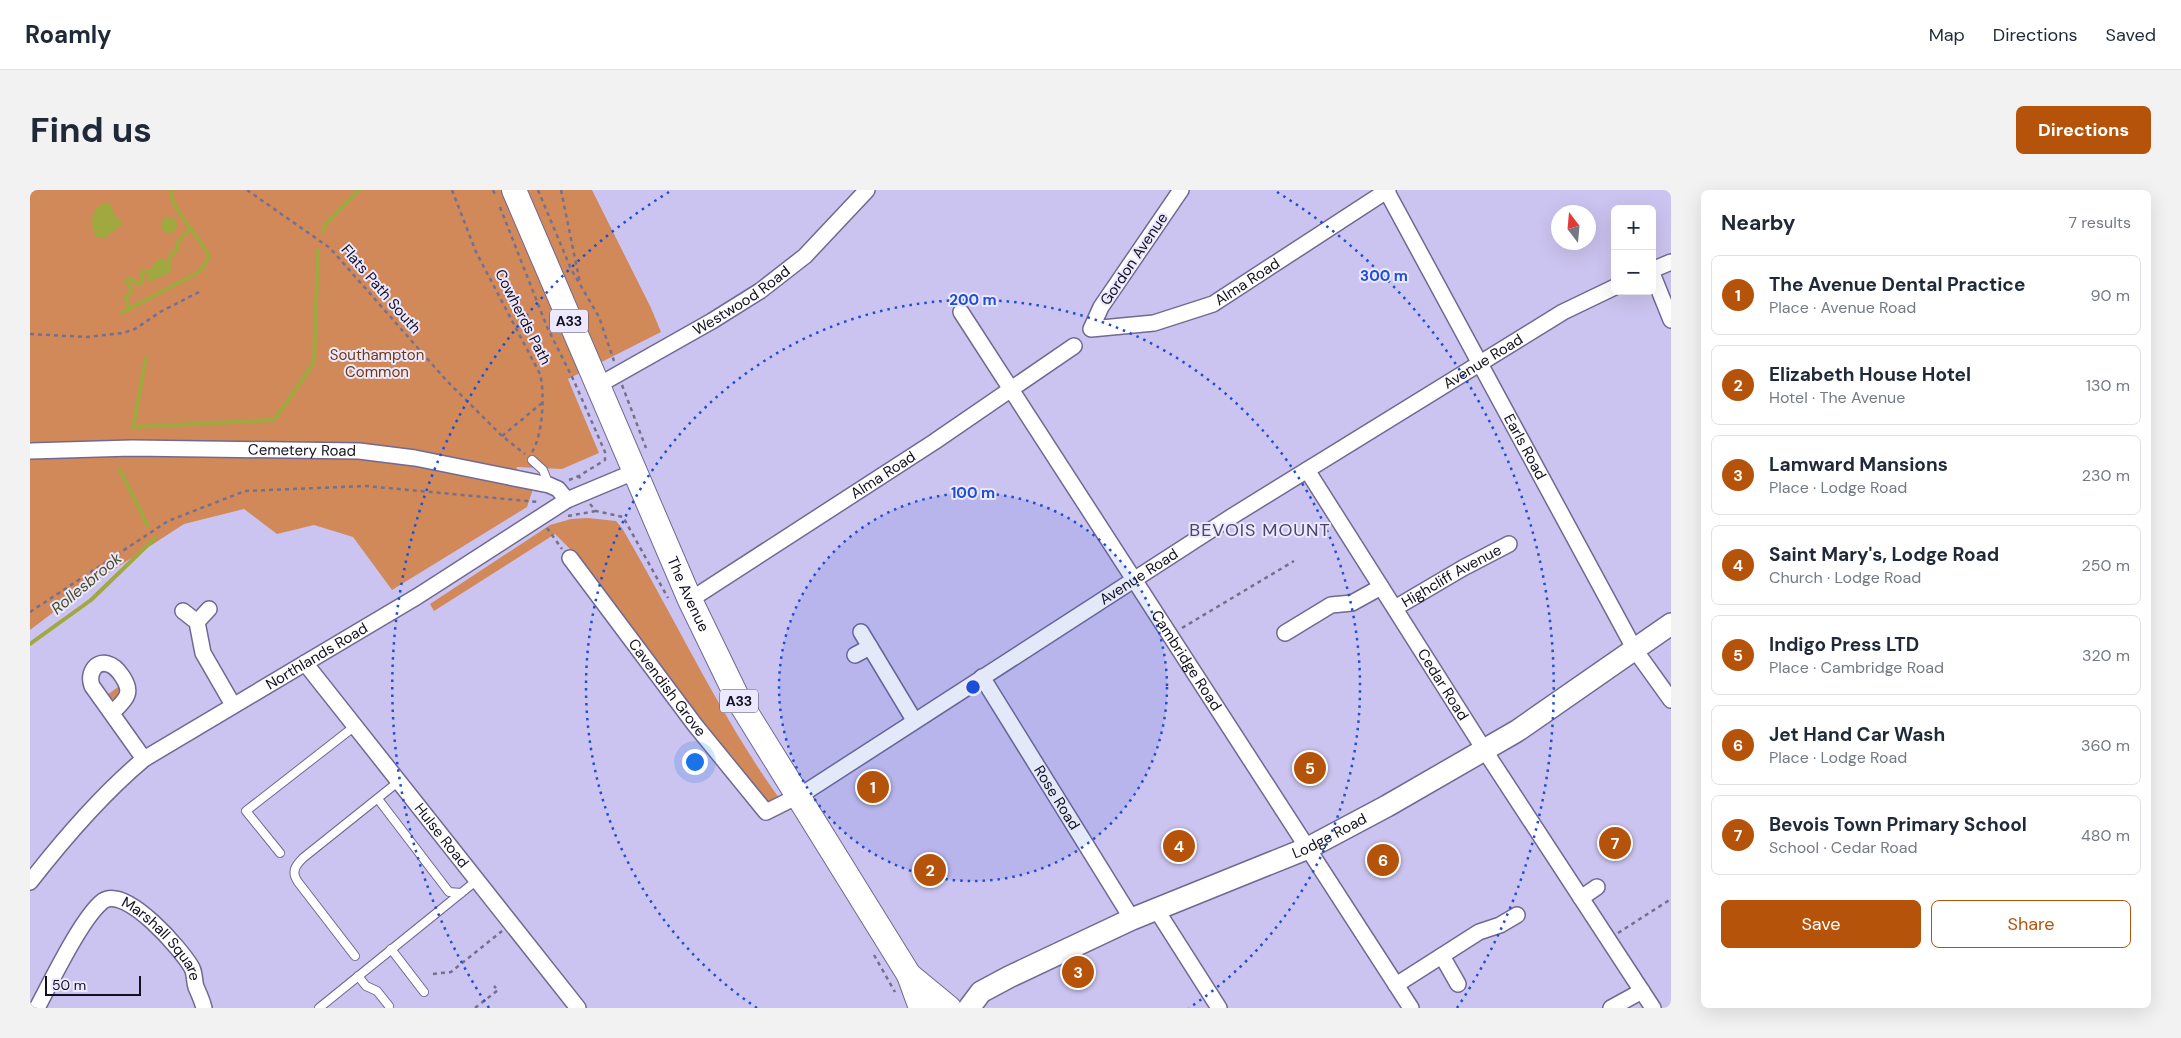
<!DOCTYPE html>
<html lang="en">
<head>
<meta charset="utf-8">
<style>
  body { margin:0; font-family:"DM Sans",sans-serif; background:#f2f2f3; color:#1f2937 }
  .controls { position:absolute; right:15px; top:15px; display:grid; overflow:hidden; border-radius:8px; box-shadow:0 5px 20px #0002 }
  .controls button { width:45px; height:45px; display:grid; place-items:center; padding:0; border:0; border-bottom:1px solid #e0e1e3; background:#fff; color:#1f2937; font:25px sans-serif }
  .compass { position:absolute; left:1521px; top:15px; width:45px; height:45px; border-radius:50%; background:#fff; box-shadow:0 5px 20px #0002; rotate:344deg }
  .scale { position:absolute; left:15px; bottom:12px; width:96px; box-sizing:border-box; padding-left:5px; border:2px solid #13101f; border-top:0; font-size:14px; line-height:18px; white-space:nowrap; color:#13101f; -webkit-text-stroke:4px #ece8ff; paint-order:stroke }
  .you { position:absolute; left:664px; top:571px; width:18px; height:18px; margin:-12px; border:4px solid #fff; border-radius:50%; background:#1a73e8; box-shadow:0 0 0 8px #1a73e833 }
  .badge { display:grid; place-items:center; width:32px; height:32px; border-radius:50%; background:#b45309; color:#fff; font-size:16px; font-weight:700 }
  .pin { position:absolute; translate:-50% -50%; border:2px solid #fff; box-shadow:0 1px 5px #0006 }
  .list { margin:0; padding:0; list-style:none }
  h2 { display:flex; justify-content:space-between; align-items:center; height:65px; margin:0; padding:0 20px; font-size:21px }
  h2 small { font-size:16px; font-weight:400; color:#747a83 }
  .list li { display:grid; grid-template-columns:32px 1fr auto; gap:15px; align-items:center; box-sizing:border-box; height:80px; margin:0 10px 10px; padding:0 10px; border:1px solid #e0e1e3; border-radius:8px }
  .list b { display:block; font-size:19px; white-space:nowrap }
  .list p { margin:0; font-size:16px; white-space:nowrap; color:#747a83 }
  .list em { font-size:16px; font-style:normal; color:#747a83 }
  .actions { display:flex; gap:10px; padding:15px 20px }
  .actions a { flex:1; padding:11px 0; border:1px solid #b45309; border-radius:8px; text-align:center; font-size:18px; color:#b45309 }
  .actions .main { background:#b45309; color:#fff }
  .map { position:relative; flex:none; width:1641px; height:818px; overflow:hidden; border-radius:8px }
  header { display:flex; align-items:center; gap:30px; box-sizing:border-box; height:70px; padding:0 25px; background:#fff; border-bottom:1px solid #e0e1e3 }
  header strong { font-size:24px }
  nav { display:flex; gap:28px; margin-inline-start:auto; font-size:18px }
  .intro { display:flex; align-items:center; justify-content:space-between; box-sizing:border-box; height:120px; padding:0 30px }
  h1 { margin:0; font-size:35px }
  .button { padding:12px 22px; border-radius:8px; background:#b45309; color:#fff; font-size:18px; font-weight:700 }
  main { display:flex; gap:30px; padding:0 30px }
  aside { flex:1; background:#fff; border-radius:8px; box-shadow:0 5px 20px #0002 }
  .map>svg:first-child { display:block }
  .green { fill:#d18959 }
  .water { fill:#a0a840 }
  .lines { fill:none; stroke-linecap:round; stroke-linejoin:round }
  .stream { stroke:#a0a840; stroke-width:4 }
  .lane-casing { stroke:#716991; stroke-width:10 }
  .street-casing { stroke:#716991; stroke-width:18 }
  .secondary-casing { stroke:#716991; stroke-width:24 }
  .primary-casing { stroke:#716991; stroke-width:26 }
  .path { stroke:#75708e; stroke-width:2.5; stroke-dasharray:4 4; stroke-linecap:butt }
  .lane { stroke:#fff; stroke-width:8 }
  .street { stroke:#fff; stroke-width:15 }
  .secondary { stroke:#fff; stroke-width:21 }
  .primary { stroke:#fff; stroke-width:24 }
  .ring { fill:none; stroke:#1d4ed8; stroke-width:2.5; stroke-dasharray:2.5 5 }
  .labels { text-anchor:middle; stroke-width:4; stroke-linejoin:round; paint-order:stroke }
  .shield { fill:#ece8ff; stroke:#545162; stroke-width:1 }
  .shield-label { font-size:14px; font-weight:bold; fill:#13101f }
  .street-label { font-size:15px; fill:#13101f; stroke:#ece8ff }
  .park-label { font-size:15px; fill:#70390d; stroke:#ece8ff }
  .water-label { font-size:16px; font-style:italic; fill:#494d23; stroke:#ece8ff }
  .quarter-label { font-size:18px; letter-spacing:1px; fill:#4b4368; stroke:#ece8ff }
  .centre { fill:#1d4ed8; stroke:#ece8ff; stroke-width:2.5 }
  .ring-label { font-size:15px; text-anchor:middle; font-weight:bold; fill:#1d4ed8; stroke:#ece8ff; stroke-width:4; stroke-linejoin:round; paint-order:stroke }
</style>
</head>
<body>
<header>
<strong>Roamly</strong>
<nav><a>Map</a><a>Directions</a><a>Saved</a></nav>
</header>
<div class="intro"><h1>Find us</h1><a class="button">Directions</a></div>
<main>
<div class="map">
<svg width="1641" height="818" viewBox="0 0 1641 818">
  <rect width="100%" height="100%" fill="#ccc4f0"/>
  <g class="green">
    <polygon points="0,0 562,0 621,118 631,142 538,189 569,263 532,279 487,277 482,296 503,299 497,317 362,400 323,347 284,335 247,344 214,319 154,334 54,399 0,440"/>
    <path d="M558,328l28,3 6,7c53,90 96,185 157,270l-6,4h-10l-48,-59 -134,-183 -26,-26 -121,77 -4,-7 120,-79 21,-6z"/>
    <polygon points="91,495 91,502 86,510 80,508 77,505"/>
  </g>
  <g class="water">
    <path d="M75,13l6,1 3,10 9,10 -18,14 -9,-1c-6,-11 -6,-30 9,-34z"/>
    <circle cx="139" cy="35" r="8"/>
    <path d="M130,68l8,4 4,7 -2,4 -21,9 -3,-4c3,-7 8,-16 14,-20z"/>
  </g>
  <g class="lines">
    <g class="stream">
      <polyline points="293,42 295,35 329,0"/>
      <polyline points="139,73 141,64 148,59 147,53 161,38"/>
      <polyline points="99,119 96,107 102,100 96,90 100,89 108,94 112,93 112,82 120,82"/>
      <path d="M91,123l76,-40 7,-7 5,-10c-9,-19 -39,-47 -38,-66"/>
      <polyline points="116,168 103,237 244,230 284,173 288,60"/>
      <polyline points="90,280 118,336"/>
      <polyline points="0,454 61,410 125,348"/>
    </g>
    <defs>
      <g id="lane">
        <polyline points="502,270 513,280 519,295"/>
        <polyline points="348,609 419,702 431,703"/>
        <polyline points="250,663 216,621 325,536"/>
        <polyline points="361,759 394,802"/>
        <path d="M325,766l-57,-74c-7,-10 -3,-16 5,-24l95,-76"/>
        <polyline points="328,786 336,796 347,801 359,816"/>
        <polyline points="289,818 446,691"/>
      </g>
      <g id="street">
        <path id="s1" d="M1151,0l-80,117 -10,22 63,-6 59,-19 175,-114"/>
        <path id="s2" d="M1356,0l249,460 36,50"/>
        <polyline points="1622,80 1641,72"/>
        <polyline points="1622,83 1641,130"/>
        <path id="s3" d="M931,122l450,696"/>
        <path id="s4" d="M567,196l115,-65 48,-30 45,-35 62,-66"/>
        <path id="s5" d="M0,261l102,-3 227,3 56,7 134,27 9,4 9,11"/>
        <path id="s6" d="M1277,280l178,281 168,257"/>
        <path id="s7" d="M540,368l125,167 71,87 38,-19 427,-276 332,-205 52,-25"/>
        <path id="s8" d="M660,410l244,-158 140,-96"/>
        <path id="s9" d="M1365,418l68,-40 46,-24"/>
        <polyline points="153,421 167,432 173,463 203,515"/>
        <polyline points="167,432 179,419"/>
        <polyline points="831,442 884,530"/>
        <polyline points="1255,443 1301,415 1322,413 1351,397"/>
        <polyline points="825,465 840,457"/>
        <path id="s10" d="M275,473l273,345"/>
        <path id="s11" d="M952,487l150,242"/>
        <path d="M82,523c5,-5 13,-12 15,-18 4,-10 -10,-29 -19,-31 -14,-4 -20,11 -16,22l52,73"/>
        <path id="s12" d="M0,692c35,-45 71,-87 114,-123l274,-163 149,-96 67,-28"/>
        <polyline points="1551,708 1567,697"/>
        <polyline points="1126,719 1189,818"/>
        <polyline points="1412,766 1428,794"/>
        <polyline points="1366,795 1449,742 1470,735 1487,725"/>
        <path id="s13" d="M7,818c14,-26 45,-91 66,-107 23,-16 79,49 89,67 3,6 2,13 4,19 3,7 6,13 8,21"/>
        <polyline points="1581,818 1612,801"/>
      </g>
      <g id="secondary">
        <path id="s14" d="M939,818l12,-16 28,-15 123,-58 176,-71 79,-42 130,-75 154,-107"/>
      </g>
      <g id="primary">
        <path id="s15" d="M484,0l176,410 49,101 170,274 40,33"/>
        <polyline points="879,785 891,818"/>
      </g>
    </defs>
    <use href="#lane" class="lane-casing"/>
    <use href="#street" class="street-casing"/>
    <use href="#secondary" class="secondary-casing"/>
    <use href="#primary" class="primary-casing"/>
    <g class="path">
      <polyline points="217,0 300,58 416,190 472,246 495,264"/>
      <path d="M422,0l24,62 64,122c5,19 3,61 -8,78"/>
      <polyline points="463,0 466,7"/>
      <polyline points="508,0 541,79 569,127 584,171"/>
      <polyline points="531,0 550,93"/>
      <polyline points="470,17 517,137 544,191 575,262 575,270 549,286 551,291"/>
      <polyline points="0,144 57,147 93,143 105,139 130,122 169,102"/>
      <polyline points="592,195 616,258"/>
      <polyline points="472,246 512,213"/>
      <polyline points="539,290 549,286"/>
      <polyline points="560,314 566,321 593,327 638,408"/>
      <polyline points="538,326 566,321"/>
      <polyline points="517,338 532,359"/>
      <polyline points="0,422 138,331 215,301 336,296 508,312"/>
      <polyline points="1152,438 1264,371"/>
      <polyline points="1588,743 1641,709"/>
      <polyline points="844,765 865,802"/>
      <polyline points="403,784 421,782 472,741"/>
      <polyline points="445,818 468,800 464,796"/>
    </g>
    <use href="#lane" class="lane"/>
    <use href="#street" class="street"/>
    <use href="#secondary" class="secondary"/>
    <use href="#primary" class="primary"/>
  </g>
  <circle cx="943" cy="497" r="194" fill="#1d4ed8" fill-opacity=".12"/>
  <g class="ring">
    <circle cx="943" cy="497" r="194"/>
    <path d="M727 818A387 387 0 1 1 1159 818"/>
    <path d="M459 818A581 581 0 0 1 639 2M1247 2A581 581 0 0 1 1427 818"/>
  </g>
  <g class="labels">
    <g class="shield">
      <rect x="520" y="119.5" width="38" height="23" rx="4"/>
      <rect x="690" y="499.5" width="38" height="23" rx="4"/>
    </g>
    <g class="shield-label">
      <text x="539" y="136">A33</text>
      <text x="709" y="516">A33</text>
    </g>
    <g class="street-label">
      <text transform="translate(1104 69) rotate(-56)" y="5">Gordon Avenue</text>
      <text dy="5" stroke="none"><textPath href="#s1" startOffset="332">Alma Road</textPath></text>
      <text transform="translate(351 99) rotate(49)" y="5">Flats Path South</text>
      <text dy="5" stroke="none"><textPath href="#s4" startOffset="168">Westwood Road</textPath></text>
      <text transform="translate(493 127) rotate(63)" y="5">Cowherds Path</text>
      <text dy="5" stroke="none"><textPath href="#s7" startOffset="1168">Avenue Road</textPath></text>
      <text dy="5" stroke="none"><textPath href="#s2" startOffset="292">Earls Road</textPath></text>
      <text dy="5" stroke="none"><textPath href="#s5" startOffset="272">Cemetery Road</textPath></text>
      <text dy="5" stroke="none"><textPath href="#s8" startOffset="230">Alma Road</textPath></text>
      <text dy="5" stroke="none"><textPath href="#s7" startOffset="762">Avenue Road</textPath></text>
      <text dy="5" stroke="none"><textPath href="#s9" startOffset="65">Highcliff Avenue</textPath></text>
      <text dy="5" stroke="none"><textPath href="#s15" startOffset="440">The Avenue</textPath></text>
      <text dy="5" stroke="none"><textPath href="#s12" startOffset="369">Northlands Road</textPath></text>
      <text dy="5" stroke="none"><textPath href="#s3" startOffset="415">Cambridge Road</textPath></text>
      <text dy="5" stroke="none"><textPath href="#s6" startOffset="254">Cedar Road</textPath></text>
      <text dy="5" stroke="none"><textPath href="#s7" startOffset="162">Cavendish Grove</textPath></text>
      <text dy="5" stroke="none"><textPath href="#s11" startOffset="142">Rose Road</textPath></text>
      <text dy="5" stroke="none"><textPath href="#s14" startOffset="402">Lodge Road</textPath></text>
      <text dy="5" stroke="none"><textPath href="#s10" startOffset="220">Hulse Road</textPath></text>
      <text dy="5" stroke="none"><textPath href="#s13" startOffset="202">Marshall Square</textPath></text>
    </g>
    <g class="park-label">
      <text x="347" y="170">Southampton<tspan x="347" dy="17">Common</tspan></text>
    </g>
    <g class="water-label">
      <text transform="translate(56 393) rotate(-40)" y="6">Rollesbrook</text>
    </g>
    <g class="quarter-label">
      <text x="1230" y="346">BEVOIS MOUNT</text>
    </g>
  </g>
  <circle cx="943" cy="497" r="8" class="centre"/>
  <g class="ring-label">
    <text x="1354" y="91">300 m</text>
    <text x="943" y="115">200 m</text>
    <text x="943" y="308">100 m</text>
  </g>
</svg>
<div class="controls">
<button>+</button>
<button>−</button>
</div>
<svg class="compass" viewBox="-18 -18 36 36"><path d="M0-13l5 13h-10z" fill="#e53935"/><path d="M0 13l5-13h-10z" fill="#747a83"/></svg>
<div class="scale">50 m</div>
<div class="you"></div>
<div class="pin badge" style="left:843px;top:597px">1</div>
<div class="pin badge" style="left:900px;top:680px">2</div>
<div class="pin badge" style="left:1048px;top:782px">3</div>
<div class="pin badge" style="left:1149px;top:656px">4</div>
<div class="pin badge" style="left:1280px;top:578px">5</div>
<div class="pin badge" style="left:1353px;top:670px">6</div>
<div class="pin badge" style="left:1585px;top:653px">7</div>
</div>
<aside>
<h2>Nearby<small>7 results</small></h2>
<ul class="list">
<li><span class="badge">1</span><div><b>The Avenue Dental Practice</b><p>Place · Avenue Road</p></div><em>90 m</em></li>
<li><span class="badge">2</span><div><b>Elizabeth House Hotel</b><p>Hotel · The Avenue</p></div><em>130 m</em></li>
<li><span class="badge">3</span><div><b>Lamward Mansions</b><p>Place · Lodge Road</p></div><em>230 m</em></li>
<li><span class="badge">4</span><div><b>Saint Mary's, Lodge Road</b><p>Church · Lodge Road</p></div><em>250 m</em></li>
<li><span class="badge">5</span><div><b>Indigo Press LTD</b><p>Place · Cambridge Road</p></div><em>320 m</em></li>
<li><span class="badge">6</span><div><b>Jet Hand Car Wash</b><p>Place · Lodge Road</p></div><em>360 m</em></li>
<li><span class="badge">7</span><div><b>Bevois Town Primary School</b><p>School · Cedar Road</p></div><em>480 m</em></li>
</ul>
<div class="actions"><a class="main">Save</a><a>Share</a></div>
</aside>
</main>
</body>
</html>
